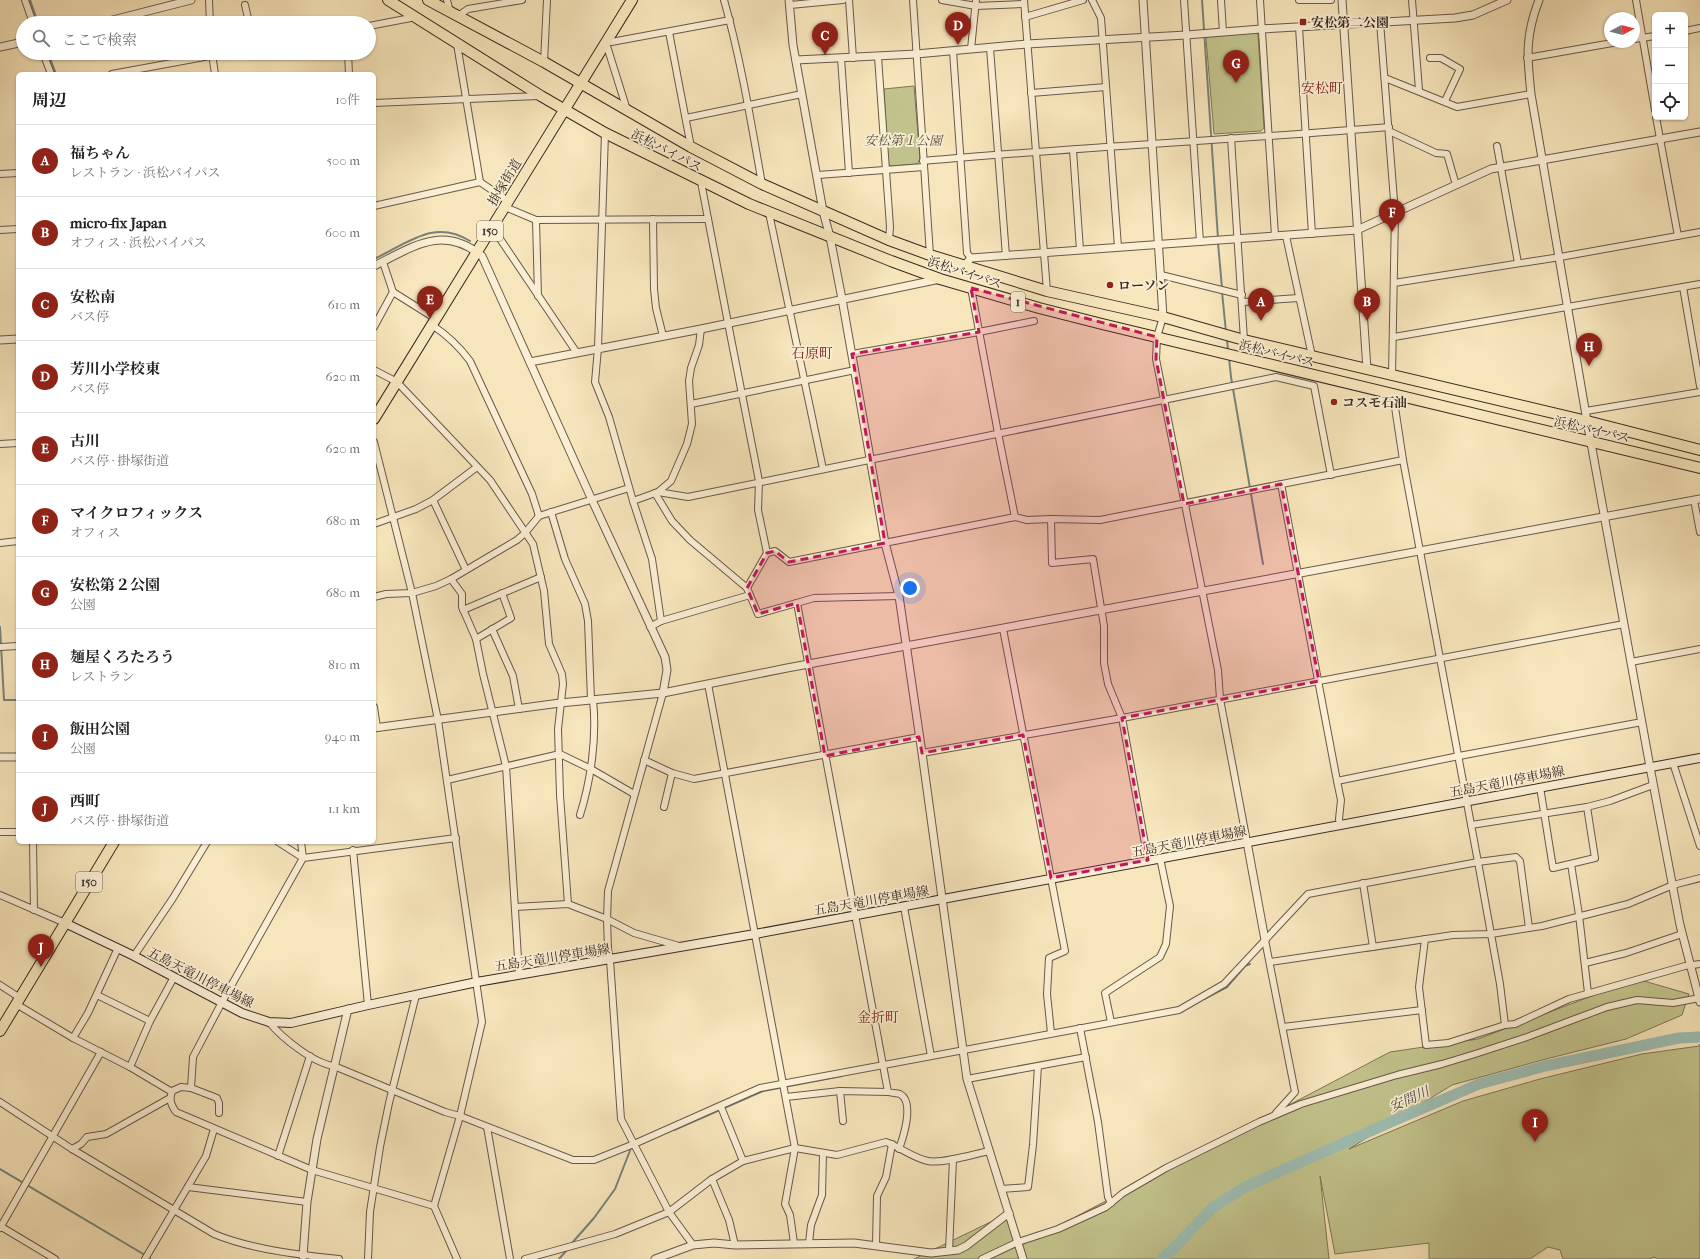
<!DOCTYPE html>
<html lang="ja">
<head>
<meta charset="utf-8">
<style>
  body { margin:0; font-family:"IM FELL French Canon","Noto Serif JP",serif; background:#f2f2f2; color:#222 }
  .controls { position:absolute; right:12px; top:12px; display:grid; overflow:hidden; border-radius:6px; box-shadow:0 1px 3px #0004 }
  .controls button { width:36px; height:36px; display:grid; place-items:center; padding:0; border:0; border-bottom:1px solid #e0e0e0; background:#fff; color:#222; font:20px sans-serif }
  .compass { position:absolute; left:1604px; top:12px; width:36px; height:36px; border-radius:50%; background:#fff; box-shadow:0 1px 3px #0004; rotate:83deg }
  .you { position:absolute; left:910px; top:588px; width:14px; height:14px; margin:-10px; border:3px solid #fff; border-radius:50%; background:#1a73e8; box-shadow:0 0 0 6px #1a73e833 }
  .badge { display:grid; place-items:center; width:26px; height:26px; border-radius:50%; background:#8f2418; color:#fff; font-size:13px; font-weight:700 }
  .pin { position:absolute; translate:-50% -33px; filter:drop-shadow(0 1px 2px #0008) }
  .pin::after { content:''; position:absolute; top:21px; width:14px; height:12px; background:inherit; clip-path:polygon(0 0,100% 0,50% 100%) }
  .list { margin:0; padding:0; list-style:none }
  h2 { display:flex; justify-content:space-between; align-items:center; height:52px; margin:0; padding:0 16px; font-size:17px }
  h2 small { font-size:13px; font-weight:400; color:#767676 }
  .list li { display:grid; grid-template-columns:26px 1fr auto; gap:12px; align-items:center; box-sizing:border-box; height:72px; padding:0 16px; border-top:1px solid #e0e0e0 }
  .list b { display:block; font-size:15px; white-space:nowrap }
  .list p { margin:0; font-size:13px; white-space:nowrap; color:#767676 }
  .list em { font-size:13px; font-style:normal; color:#767676 }
  .icon { flex:none; width:22px; height:22px; fill:none; stroke:currentColor; stroke-width:2; stroke-linecap:round; stroke-linejoin:round }
  .map { position:relative; flex:none; width:1700px; height:1259px; overflow:hidden }
  .search { position:absolute; background:#fff; box-shadow:0 1px 3px #0004; left:16px; top:16px; width:360px; height:44px; display:flex; align-items:center; gap:10px; box-sizing:border-box; padding:0 14px; border-radius:22px; color:#767676; font-size:15px }
  .panel { position:absolute; background:#fff; box-shadow:0 1px 3px #0004; left:16px; top:72px; width:360px; height:772px; border-radius:6px }
  .map>svg:first-child { display:block }
  .green { fill:#c2c38c; stroke:#7e7658 }
  .lines { fill:none; stroke-linecap:round; stroke-linejoin:round }
  .stream { stroke:#76837a; stroke-width:2 }
  .river { stroke:#9ebeb4; stroke-width:11 }
  .minor-casing { stroke:#685949; stroke-width:8 }
  .tertiary-casing { stroke:#685949; stroke-width:9 }
  .secondary-casing { stroke:#392a23; stroke-width:10 }
  .trunk-casing { stroke:#392a23; stroke-width:12 }
  .minor { stroke:#faeed3; stroke-width:6 }
  .tertiary { stroke:#faeed3; stroke-width:7 }
  .secondary { stroke:#faeed3; stroke-width:8 }
  .trunk { stroke:#f7e5bb; stroke-width:10 }
  .marked { fill:#c2185b; fill-opacity:0.2; stroke:#c2185b; stroke-width:3; stroke-dasharray:8 5; stroke-linejoin:round }
  .poi-dot { fill:#8f2418; stroke:#faeed3; stroke-width:1.5 }
  .labels { text-anchor:middle; stroke-width:3.5; stroke-linejoin:round; paint-order:stroke }
  .shield { fill:#faeed3; stroke:#736558; stroke-width:1 }
  .shield-label { font-size:12px; font-weight:bold; fill:#392a23 }
  .poi-label { font-size:13px; font-weight:bold; fill:#392a23; stroke:#faeed3; text-anchor:start }
  .park-label { font-size:13px; font-style:italic; fill:#5b503d; stroke:#faeed3 }
  .street-label { font-size:13px; fill:#392a23; stroke:#faeed3 }
  .neighbourhood-label { font-size:14px; fill:#7a1f14; stroke:#faeed3 }
  .water-label { font-size:14px; font-style:italic; fill:#524f47; stroke:#faeed3 }
</style>
</head>
<body>
<div class="map">
<svg width="1700" height="1259" viewBox="0 0 1700 1259">
  <rect width="100%" height="100%" fill="#f7e5bb"/>
  <filter id="stains"><feTurbulence type="fractalNoise" baseFrequency=".005" numOctaves="4"/><feColorMatrix values="0 0 0 0 .2 0 0 0 0 .09 0 0 0 0 .02 0 0 0 .5 -.17"/></filter>
  <radialGradient id="worn" r=".72"><stop offset=".6" stop-color="#630" stop-opacity="0"/><stop offset="1" stop-color="#630" stop-opacity=".3"/></radialGradient>
  <g class="green">
    <polygon points="1256,32 1258,35 1264,128 1261,131 1214,134 1206,38 1210,35"/>
    <polygon points="914,86 920,159 917,164 891,166 888,163 884,89"/>
    <polygon points="1637,979 1689,994 1682,1015 1626,1039 1546,1059 1452,1085 1349,1149 1463,1101 1540,1079 1642,1054 1699,1046 1700,1044 1700,1259 1657,1259 1655,1257 1649,1259 1563,1259 1560,1250 1548,1247 1530,1259 1429,1259 1429,1243 1335,1254 1320,1176 1329,1259 914,1259 1009,1213 1020,1246 1390,1052 1478,1039"/>
  </g>
  <g class="lines">
    <g class="stream">
      <polyline points="30,0 38,23"/>
      <polyline points="1202,0 1218,238"/>
      <polyline points="48,53 56,74"/>
      <polyline points="1218,243 1222,288"/>
      <path d="M374,259c33,-15 60,-41 96,-18"/>
      <polyline points="1222,292 1226,332"/>
      <polyline points="1227,338 1228,352"/>
      <polyline points="1229,358 1231,377 1263,564"/>
      <polyline points="0,627 4,700 18,700"/>
      <polyline points="1366,951 1418,943"/>
      <polyline points="1204,999 1227,987 1245,966 1250,964"/>
      <polyline points="674,1130 763,1091 842,1076"/>
      <polyline points="0,1169 150,1258 149,1259"/>
      <polyline points="572,1243 594,1218 615,1189 631,1148"/>
      <polyline points="559,1259 567,1250"/>
    </g>
    <polyline class="river" points="1162,1259 1178,1244 1212,1208 1247,1186 1391,1122 1479,1084 1545,1066 1679,1038 1700,1037"/>
    <defs>
      <g id="minor">
        <polyline points="25,0 33,23"/>
        <polyline points="209,0 210,23"/>
        <polyline points="447,0 450,12"/>
        <path d="M724,0c17,60 27,122 38,184"/>
        <polyline points="849,0 853,58"/>
        <polyline points="913,0 930,255"/>
        <polyline points="942,0 976,6 1024,4"/>
        <polyline points="1024,0 1047,291"/>
        <polyline points="1092,0 1101,18 1118,247"/>
        <polyline points="1184,0 1200,242"/>
        <polyline points="1221,0 1223,32"/>
        <polyline points="1260,0 1275,236"/>
        <polyline points="1299,0 1331,0"/>
        <polyline points="1412,0 1419,90"/>
        <polyline points="1636,0 1655,110"/>
        <polyline points="245,5 249,23"/>
        <polyline points="790,5 843,0"/>
        <polyline points="458,16 468,9 522,0"/>
        <polyline points="1025,17 1083,0"/>
        <polyline points="1380,22 1395,213 1392,376"/>
        <polyline points="369,26 416,17"/>
        <polyline points="1299,27 1312,234"/>
        <polyline points="1685,31 1700,28"/>
        <polyline points="669,32 691,147"/>
        <polyline points="1634,39 1655,36"/>
        <polyline points="457,44 480,182"/>
        <polyline points="990,48 1006,256"/>
        <polyline points="971,49 976,0"/>
        <polyline points="953,51 967,253 971,258"/>
        <polyline points="43,53 51,74"/>
        <polyline points="348,53 349,74"/>
        <polyline points="212,54 215,74"/>
        <polyline points="878,57 890,227 889,240"/>
        <polyline points="841,58 849,173"/>
        <polyline points="1430,58 1441,58 1460,69 1445,101"/>
        <polyline points="1527,58 1618,42"/>
        <polyline points="544,62 547,0"/>
        <polyline points="112,74 226,53"/>
        <polyline points="1385,78 1457,107 1531,94"/>
        <polyline points="1031,93 1106,87"/>
        <polyline points="374,103 539,96"/>
        <polyline points="627,110 606,43 730,20"/>
        <polyline points="1656,117 1678,236"/>
        <polyline points="686,118 802,94"/>
        <polyline points="1389,131 1436,153 1447,154 1456,185"/>
        <polyline points="605,133 598,348 595,382 609,417 633,501 652,559 661,621"/>
        <polyline points="1231,138 1244,340"/>
        <polyline points="1497,146 1518,263"/>
        <polyline points="1073,150 1080,250"/>
        <path d="M923,161c155,-14 311,-21 466,-34"/>
        <polyline points="0,174 18,173"/>
        <polyline points="818,175 924,167"/>
        <polyline points="701,182 728,323 759,481 758,510 767,553 747,588"/>
        <polyline points="374,206 480,182 508,201"/>
        <polyline points="505,207 536,220 708,219"/>
        <polyline points="769,213 823,469"/>
        <polyline points="653,219 654,289 656,308 663,336"/>
        <polyline points="536,220 538,296"/>
        <polyline points="492,227 577,353"/>
        <polyline points="0,230 18,229"/>
        <polyline points="1286,236 1312,356"/>
        <polyline points="383,262 393,292 436,319"/>
        <polyline points="1161,275 1242,295"/>
        <polyline points="1394,283 1560,257 1700,232"/>
        <polyline points="1683,287 1700,386"/>
        <polyline points="971,288 998,433 1015,517"/>
        <polyline points="1243,302 1298,298"/>
        <polyline points="1163,317 1157,337 1156,359 1218,670 1220,699 1247,842"/>
        <path d="M432,325c15,10 27,21 38,36l62,133 7,22"/>
        <polyline points="374,327 393,292"/>
        <polyline points="1394,337 1700,284"/>
        <polyline points="852,354 979,332 1034,321"/>
        <polyline points="374,370 397,382 490,480 533,544 544,591 549,644 562,674 563,684 558,729 560,795 568,904"/>
        <polyline points="1393,394 1403,460 1478,862 1500,984 1505,1025"/>
        <polyline points="691,404 855,370"/>
        <polyline points="1586,411 1700,392"/>
        <polyline points="374,442 412,593 438,720 482,1022 460,1116 434,1206 457,1259"/>
        <polyline points="0,444 18,443"/>
        <polyline points="1281,484 1337,781 1341,800 1339,819 1340,825"/>
        <polyline points="658,492 671,481 687,444 692,424 689,381 691,368 699,345 701,329"/>
        <polyline points="655,493 672,521 690,540 747,588 758,614 814,598 899,596"/>
        <polyline points="433,500 466,570"/>
        <polyline points="1694,500 1700,532"/>
        <polyline points="633,501 658,492 688,497 1276,377 1314,386 1331,475"/>
        <polyline points="551,512 565,559 585,604 588,621 591,700"/>
        <polyline points="1051,519 1052,563 1093,559 1104,626 1104,663 1108,684 1122,718 1148,860"/>
        <polyline points="374,524 416,509 433,500 477,467"/>
        <polyline points="0,543 18,541"/>
        <polyline points="767,553 775,551 789,562 1015,517 1027,520 1051,519 1100,520 1403,460"/>
        <polyline points="451,579 462,594 462,607 476,639 483,674 506,766 519,974"/>
        <polyline points="374,597 386,594 412,593 436,586 451,579 517,540 525,533 539,516 629,488"/>
        <path d="M797,603l91,489c3,1 9,1 12,2 15,8 3,44 -1,55"/>
        <polyline points="463,610 541,577"/>
        <polyline points="650,627 661,621 750,595"/>
        <polyline points="492,629 513,676 519,709"/>
        <polyline points="1003,629 1065,951 1049,958 1047,994 1051,1033"/>
        <polyline points="476,639 511,618 502,593"/>
        <polyline points="0,647 18,646"/>
        <polyline points="1631,662 1700,649"/>
        <polyline points="708,684 795,1148 785,1204 790,1215 794,1243"/>
        <polyline points="663,693 608,891 607,919 608,949 610,960 621,1119 669,1212 693,1245"/>
        <polyline points="374,707 377,728"/>
        <polyline points="922,753 1122,718 1624,624"/>
        <polyline points="644,760 672,773 694,779 919,737"/>
        <polyline points="1673,763 1700,846"/>
        <polyline points="447,780 560,754 591,769 634,794"/>
        <polyline points="1337,781 1459,756 1642,722"/>
        <polyline points="1540,787 1553,868 1595,858 1587,807"/>
        <polyline points="664,807 672,773"/>
        <path d="M580,815c11,-35 17,-78 13,-115"/>
        <polyline points="1471,825 1587,807 1610,801 1653,785"/>
        <polyline points="0,832 18,832"/>
        <polyline points="33,842 34,910"/>
        <polyline points="278,842 303,858 456,838"/>
        <path d="M301,842l2,16 -81,144 -29,55 -2,31 -10,-1 -9,4c-3,9 -1,14 4,21l136,58 122,36"/>
        <polyline points="353,850 368,1005"/>
        <polyline points="1571,864 1579,915 1588,993"/>
        <polyline points="1363,883 1373,947"/>
        <polyline points="0,895 65,923"/>
        <polyline points="515,907 568,904 607,919 634,933 679,946"/>
        <polyline points="904,907 931,1056"/>
        <polyline points="1425,939 1419,987 1426,1045 1448,1043 1505,1025 1515,1024 1569,999 1685,966 1700,964"/>
        <polyline points="1265,940 1295,1092 1276,1113"/>
        <polyline points="134,956 173,898 207,842"/>
        <polyline points="1270,962 1453,935 1491,934 1542,926 1628,904 1673,885 1700,878"/>
        <polyline points="1585,963 1626,953 1682,934"/>
        <polyline points="0,985 20,998"/>
        <polyline points="97,995 150,1021"/>
        <polyline points="16,1004 73,1038 130,1067 172,1092"/>
        <path d="M269,1022c13,16 44,41 65,44l111,46 15,4 113,44h21l40,-16 126,-56 419,-78 45,-26 84,-90 170,-32 38,-5 4,4 9,67"/>
        <polyline points="1111,1022 1105,993 1160,957 1166,944 1170,906 1160,858"/>
        <polyline points="1283,1027 1422,1010"/>
        <polyline points="1080,1028 1098,1122 1108,1197 1111,1203"/>
        <polyline points="73,1038 88,1013 118,948"/>
        <polyline points="130,1067 150,1021 174,977"/>
        <polyline points="967,1079 1086,1057"/>
        <polyline points="191,1088 217,1098 219,1103 219,1113"/>
        <polyline points="840,1091 843,1121"/>
        <polyline points="786,1097 840,1091 888,1092"/>
        <path d="M0,1102l72,47 142,85c36,15 85,21 125,25"/>
        <polyline points="721,1107 743,1161"/>
        <polyline points="487,1127 510,1259"/>
        <polyline points="72,1149 81,1144 87,1137 106,1134 170,1098"/>
        <polyline points="278,1156 310,1056"/>
        <polyline points="712,1179 729,1220 735,1245"/>
        <polyline points="188,1187 307,1202"/>
        <polyline points="1001,1189 1028,1187 1033,1145 1038,1066"/>
        <polyline points="0,1226 55,1259"/>
        <polyline points="0,1228 101,1052"/>
        <polyline points="809,1243 811,1225 822,1195 823,1153"/>
        <polyline points="876,1246 877,1196 886,1177 892,1144"/>
        <polyline points="949,1251 953,1159"/>
        <polyline points="145,1259 206,1156 214,1129"/>
        <polyline points="368,1259 370,1212 380,1147 389,1103 416,995"/>
        <path d="M525,1259l90,-25 54,-22 43,-33 31,-18 52,-13 42,7 49,-13c14,5 27,16 42,19 15,3 46,-7 61,-10"/>
        <polyline points="982,1259 1018,1242 1058,1229 1106,1207 1123,1193 1166,1168 1259,1122 1301,1104 1397,1075 1442,1064 1475,1054 1527,1037 1607,1007 1637,1000 1673,1003 1700,998"/>
      </g>
      <g id="tertiary">
        <polyline points="789,0 793,45 823,211 830,237 842,299 885,543 899,596 922,753 967,1079 1023,1259"/>
        <polyline points="1143,0 1163,317"/>
        <polyline points="1342,0 1367,369"/>
        <path d="M1539,0c-14,36 -12,57 -8,94l56,327 63,346 30,158 20,77"/>
        <polyline points="101,23 191,0"/>
        <polyline points="0,47 23,42"/>
        <polyline points="796,60 916,54 1027,44 1186,35 1261,29 1455,18 1473,15 1507,0"/>
        <path d="M374,266c39,-19 68,-42 108,-10l110,244 73,157 2,13 -4,23"/>
        <polyline points="964,266 971,258 1357,230 1491,169 1700,132"/>
        <polyline points="0,340 18,339"/>
        <polyline points="530,362 701,329 940,279"/>
        <polyline points="374,728 560,703 663,693 787,668 1700,499"/>
        <polyline points="0,757 18,757"/>
        <polyline points="1247,842 1265,940"/>
        <polyline points="303,1256 307,1202 317,1139 348,1009"/>
        <polyline points="655,1259 693,1245 714,1243 735,1245 854,1243 931,1253 958,1250 966,1246 1009,1213"/>
      </g>
      <polyline id="secondary" points="65,923 134,956 242,1013 269,1022 291,1023 368,1005 477,982 755,934 1700,758"/>
      <g id="trunk">
        <polyline points="388,0 541,96 605,133 749,204 891,261 940,279 1039,308 1102,324 1700,468"/>
        <polyline points="428,0 544,62 691,147 762,184 889,240 930,255 1047,291 1163,317 1244,340 1587,421 1700,450"/>
        <polyline points="374,419 632,0"/>
        <polyline points="0,1031 114,842"/>
      </g>
    </defs>
    <use href="#minor" class="minor-casing"/>
    <use href="#tertiary" class="tertiary-casing"/>
    <use href="#secondary" class="secondary-casing"/>
    <use href="#trunk" class="trunk-casing"/>
    <use href="#minor" class="minor"/>
    <use href="#tertiary" class="tertiary"/>
    <use href="#secondary" class="secondary"/>
    <use href="#trunk" class="trunk"/>
  </g>
  <path class="marked" d="M971,288l186,49 -1,22 28,145 97,-20 38,197 -197,37 26,142 -97,18 -28,-143 -101,18 -3,-16 -94,19 -28,-153 -39,11 -11,-26 20,-35 8,-2 14,11 96,-19 -33,-189 127,-22z"/>
  <g class="poi-dot">
    <rect x="1299" y="18" width="8" height="8" rx="2"/>
    <circle cx="1110" cy="285" r="4"/>
    <circle cx="1334" cy="402" r="4"/>
  </g>
  <g class="labels">
    <g class="shield">
      <rect x="477" y="221" width="26" height="20" rx="3"/>
      <rect x="1011" y="292" width="14" height="20" rx="3"/>
      <rect x="76" y="872" width="26" height="20" rx="3"/>
    </g>
    <g class="shield-label">
      <text x="490" y="235">150</text>
      <text x="1018" y="306">1</text>
      <text x="89" y="886">150</text>
    </g>
    <g class="poi-label">
      <text x="1311" y="27">安松第二公園</text>
      <text x="1118" y="290">ローソン</text>
      <text x="1342" y="407">コスモ石油</text>
    </g>
    <g class="park-label">
      <text x="903" y="145">安松第１公園</text>
    </g>
    <g class="street-label">
      <text transform="translate(667 150) rotate(27)" y="5">浜松バイパス</text>
      <text transform="translate(504 182) rotate(-59)" y="5">掛塚街道</text>
      <text transform="translate(965 272) rotate(18)" y="5">浜松バイパス</text>
      <text transform="translate(1277 353) rotate(14)" y="5">浜松バイパス</text>
      <text transform="translate(1592 429) rotate(13)" y="5">浜松バイパス</text>
      <text transform="translate(1507 781) rotate(-11)" y="5">五島天竜川停車場線</text>
      <text transform="translate(1189 841) rotate(-11)" y="5">五島天竜川停車場線</text>
      <text transform="translate(871 900) rotate(-10)" y="5">五島天竜川停車場線</text>
      <text transform="translate(552 957) rotate(-9)" y="5">五島天竜川停車場線</text>
      <text transform="translate(201 977) rotate(27)" y="5">五島天竜川停車場線</text>
    </g>
    <g class="neighbourhood-label">
      <text x="1322" y="93">安松町</text>
      <text x="812" y="358">石原町</text>
      <text x="878" y="1022">金折町</text>
    </g>
    <g class="water-label">
      <text transform="translate(1409 1099) rotate(-24)" y="5">安間川</text>
    </g>
  </g>
  <rect width="100%" height="100%" filter="url(#stains)"/>
  <rect width="100%" height="100%" fill="url(#worn)"/>
</svg>
<div class="controls">
<button>+</button>
<button>−</button>
<button><svg class="icon" aria-label="locate" viewBox="0 0 24 24"><circle cx="12" cy="12" r="6"/><path d="M12 2v4M12 18v4M2 12h4M18 12h4"/></svg></button>
</div>
<svg class="compass" viewBox="-18 -18 36 36"><path d="M0-13l5 13h-10z" fill="#e53935"/><path d="M0 13l5-13h-10z" fill="#767676"/></svg>
<div class="you"></div>
<div class="pin badge" style="left:1261px;top:321px">A</div>
<div class="pin badge" style="left:1367px;top:321px">B</div>
<div class="pin badge" style="left:825px;top:55px">C</div>
<div class="pin badge" style="left:958px;top:45px">D</div>
<div class="pin badge" style="left:430px;top:319px">E</div>
<div class="pin badge" style="left:1392px;top:232px">F</div>
<div class="pin badge" style="left:1236px;top:83px">G</div>
<div class="pin badge" style="left:1589px;top:366px">H</div>
<div class="pin badge" style="left:1535px;top:1142px">I</div>
<div class="pin badge" style="left:41px;top:967px">J</div>
<div class="search"><svg class="icon" aria-label="search" viewBox="0 0 24 24"><circle cx="10" cy="10" r="6"/><path d="M15 15l6 6"/></svg>ここで検索</div>
<section class="panel">
<h2>周辺<small>10件</small></h2>
<ul class="list">
<li><span class="badge">A</span><div><b>福ちゃん</b><p>レストラン · 浜松バイパス</p></div><em>500 m</em></li>
<li><span class="badge">B</span><div><b>micro-fix Japan</b><p>オフィス · 浜松バイパス</p></div><em>600 m</em></li>
<li><span class="badge">C</span><div><b>安松南</b><p>バス停</p></div><em>610 m</em></li>
<li><span class="badge">D</span><div><b>芳川小学校東</b><p>バス停</p></div><em>620 m</em></li>
<li><span class="badge">E</span><div><b>古川</b><p>バス停 · 掛塚街道</p></div><em>620 m</em></li>
<li><span class="badge">F</span><div><b>マイクロフィックス</b><p>オフィス</p></div><em>680 m</em></li>
<li><span class="badge">G</span><div><b>安松第２公園</b><p>公園</p></div><em>680 m</em></li>
<li><span class="badge">H</span><div><b>麺屋くろたろう</b><p>レストラン</p></div><em>810 m</em></li>
<li><span class="badge">I</span><div><b>飯田公園</b><p>公園</p></div><em>940 m</em></li>
<li><span class="badge">J</span><div><b>西町</b><p>バス停 · 掛塚街道</p></div><em>1.1 km</em></li>
</ul>
</section>
</div>
</body>
</html>
